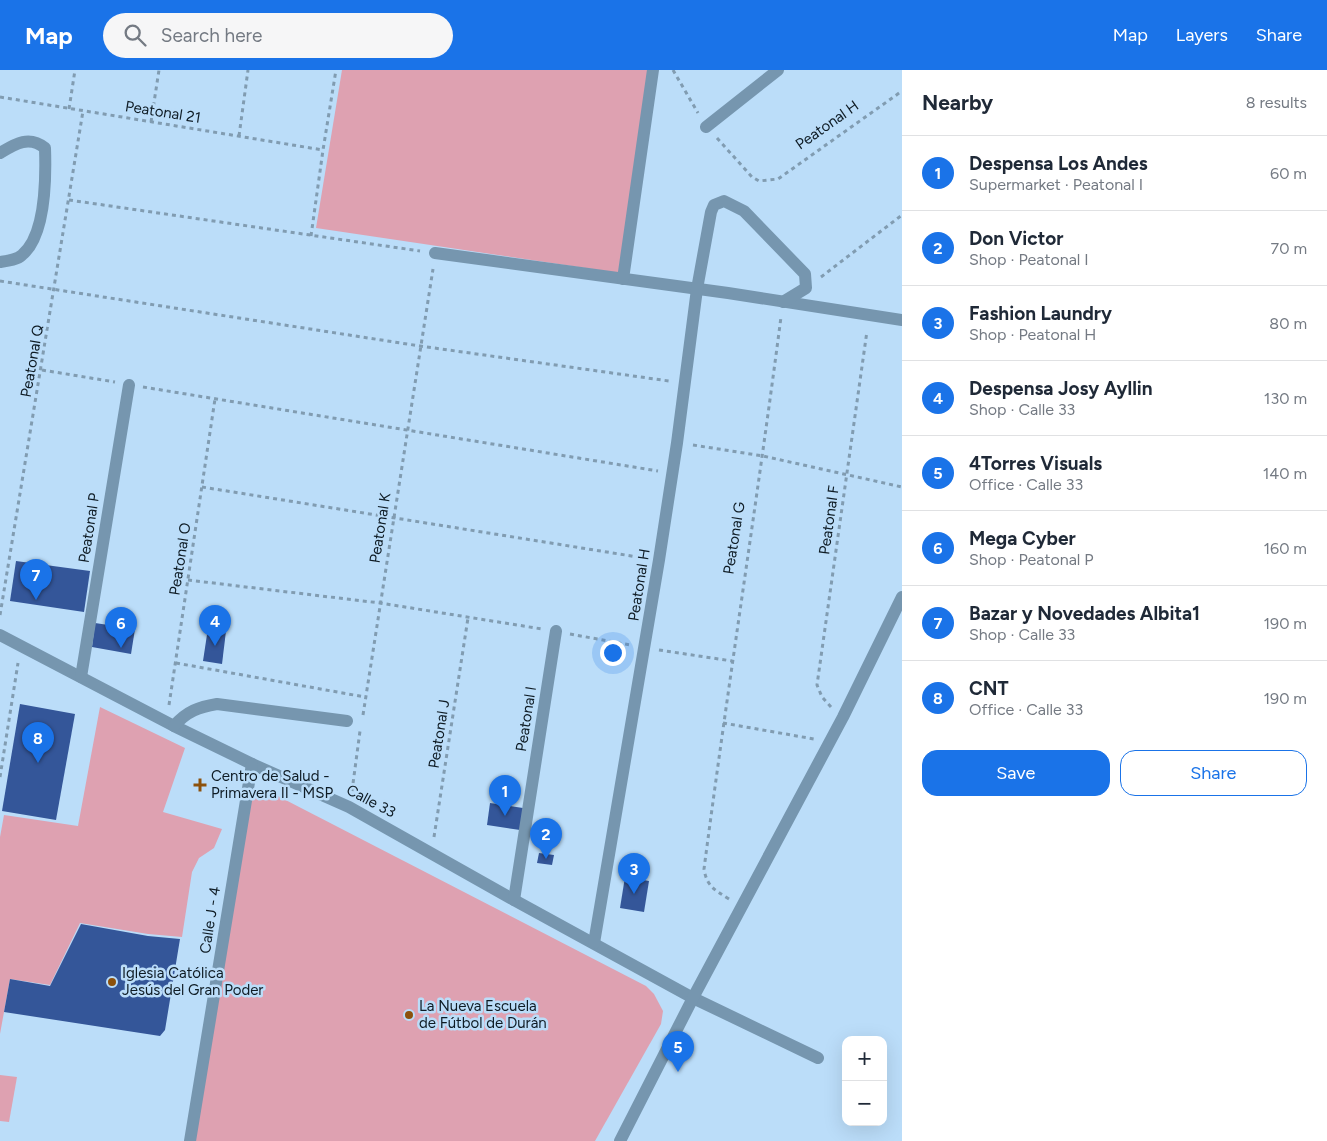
<!DOCTYPE html>
<html lang="en">
<head>
<meta charset="utf-8">
<style>
  body { margin:0; font-family:Figtree,sans-serif; background:#f6f6f7; color:#1f2937 }
  .controls { position:absolute; right:15px; bottom:15px; display:grid; overflow:hidden; border-radius:10px; box-shadow:0 5px 20px #0002 }
  .controls button { width:45px; height:45px; display:grid; place-items:center; padding:0; border:0; border-bottom:1px solid #e0e1e3; background:#fff; color:#1f2937; font:25px sans-serif }
  .you { position:absolute; left:612px; top:582px; width:18px; height:18px; margin:-12px; border:4px solid #fff; border-radius:50%; background:#1a73e8; box-shadow:0 0 0 8px #1a73e833 }
  .badge { display:grid; place-items:center; width:32px; height:32px; border-radius:50%; background:#1a73e8; color:#fff; font-size:16px; font-weight:700 }
  .pin { position:absolute; translate:-50% -41px; filter:drop-shadow(0 1px 2px #0008) }
  .pin::after { content:''; position:absolute; top:26px; width:18px; height:15px; background:inherit; clip-path:polygon(0 0,100% 0,50% 100%) }
  .list { margin:0; padding:0; list-style:none }
  h2 { display:flex; justify-content:space-between; align-items:center; height:65px; margin:0; padding:0 20px; font-size:21px }
  h2 small { font-size:16px; font-weight:400; color:#747a83 }
  .list li { display:grid; grid-template-columns:32px 1fr auto; gap:15px; align-items:center; box-sizing:border-box; height:75px; padding:0 20px; border-top:1px solid #e0e1e3 }
  .list b { display:block; font-size:19px; white-space:nowrap }
  .list p { margin:0; font-size:16px; white-space:nowrap; color:#747a83 }
  .list em { font-size:16px; font-style:normal; color:#747a83 }
  .actions { display:flex; gap:10px; padding:15px 20px }
  .actions a { flex:1; padding:11px 0; border:1px solid #1a73e8; border-radius:15px; text-align:center; font-size:18px; color:#1a73e8 }
  .actions .main { background:#1a73e8; color:#fff }
  .icon { flex:none; width:28px; height:28px; fill:none; stroke:currentColor; stroke-width:2; stroke-linecap:round; stroke-linejoin:round }
  .map { position:relative; flex:none; width:902px; height:1071px; overflow:hidden }
  header { display:flex; align-items:center; gap:30px; box-sizing:border-box; height:70px; padding:0 25px; background:#1a73e8; color:#fff }
  header strong { font-size:24px }
  nav { display:flex; gap:28px; margin-inline-start:auto; font-size:18px }
  .search { width:350px; height:45px; background:#f6f6f7; display:flex; align-items:center; gap:12px; box-sizing:border-box; padding:0 18px; border-radius:28px; color:#747a83; font-size:19px }
  main { display:flex }
  aside { flex:1; background:#fff }
  .map>svg:first-child { display:block }
  .green { fill:#dea1b1 }
  .building { fill:#345699 }
  .lines { fill:none; stroke-linecap:round; stroke-linejoin:round }
  .path { stroke:#819cb1; stroke-width:3; stroke-dasharray:4 4; stroke-linecap:butt }
  .minor { stroke:#7696af; stroke-width:12 }
  .poi-dot { fill:#8c510c; stroke:#bbddf9; stroke-width:2 }
  .labels { text-anchor:middle; stroke-width:5; stroke-linejoin:round; paint-order:stroke }
  .street-label { font-size:15px; fill:#0e1b24; stroke:#bbddf9 }
  .poi-label { font-size:15px; fill:#0e1b24; stroke:#bbddf9; text-anchor:start }
</style>
</head>
<body>
<header>
<strong>Map</strong>
<div class="search"><svg class="icon" aria-label="search" viewBox="0 0 24 24"><circle cx="10" cy="10" r="6"/><path d="M15 15l6 6"/></svg>Search here</div>
<nav><a>Map</a><a>Layers</a><a>Share</a></nav>
</header>
<main>
<div class="map">
<svg width="902" height="1071" viewBox="0 0 902 1071">
  <rect width="100%" height="100%" fill="#bbddf9"/>
  <g class="green">
    <polygon points="342,0 649,0 619,203 316,158"/>
    <polygon points="100,637 185,678 163,742 222,759 214,778 199,788 192,802 182,867 148,864 80,853 50,915 10,909 0,964 0,767 4,745 78,756"/>
    <polygon points="265,722 272,723 646,916 654,924 663,941 661,954 595,1071 195,1071 250,730"/>
    <polygon points="0,1005 17,1007 9,1052 0,1051"/>
  </g>
  <g class="building">
    <polygon points="16,491 90,501 84,542 10,531"/>
    <polygon points="95,553 135,559 131,584 92,577"/>
    <polygon points="208,558 226,561 222,594 203,591"/>
    <polygon points="20,634 75,644 56,750 2,741"/>
    <polygon points="490,733 523,738 520,760 487,755"/>
    <polygon points="539,783 554,785 552,795 537,793"/>
    <polygon points="625,807 649,811 644,842 620,838"/>
    <polygon points="81,854 148,866 180,869 165,960 160,966 4,942 10,909 50,916"/>
  </g>
  <g class="lines">
    <g class="path">
      <polyline points="673,0 698,43"/>
      <polyline points="0,27 323,80"/>
      <polyline points="69,39 75,0"/>
      <polyline points="151,52 159,0"/>
      <polyline points="239,66 248,0"/>
      <polyline points="717,68 752,107 759,111 778,109 902,21"/>
      <polyline points="69,130 420,181"/>
      <polyline points="311,166 323,80 336,0"/>
      <polyline points="821,207 902,145"/>
      <polyline points="0,211 420,276 669,311"/>
      <polyline points="42,300 115,312"/>
      <polyline points="143,317 658,401"/>
      <polyline points="693,375 763,386 902,417"/>
      <polyline points="202,417 644,488"/>
      <polyline points="188,510 380,533 542,559"/>
      <polyline points="0,545 83,41"/>
      <polyline points="570,564 630,575"/>
      <polyline points="659,580 732,591"/>
      <polyline points="176,593 365,627"/>
      <polyline points="169,635 215,329"/>
      <polyline points="831,637 822,627 817,615 867,261"/>
      <polyline points="363,645 433,199"/>
      <polyline points="723,653 814,669"/>
      <polyline points="0,707 18,593"/>
      <polyline points="352,721 360,661"/>
      <polyline points="434,767 468,548"/>
      <path d="M729,829c-14,-9 -22,-12 -25,-30 24,-184 53,-367 77,-552"/>
    </g>
    <g class="minor">
      <polyline points="706,57 778,0"/>
      <path d="M0,83c15,-9 29,-18 45,-5 1,29 1,87 -23,107 -5,5 -15,6 -22,7"/>
      <polyline points="435,183 728,223 902,250"/>
      <polyline points="623,209 653,0"/>
      <polyline points="0,565 174,656 252,694 349,737 514,830 693,928 818,988"/>
      <polyline points="81,607 129,315"/>
      <path d="M174,656c13,-15 25,-19 43,-22l130,17"/>
      <polyline points="514,830 556,561"/>
      <polyline points="594,873 659,490 677,373 697,219 711,142 714,135 724,131 744,141 805,204 806,218 783,232"/>
      <polyline points="190,1071 252,694"/>
      <polyline points="620,1071 695,924 843,647 902,527"/>
    </g>
  </g>
  <g class="poi-dot">
    <path d="M197.5 707.5h5v5h5v5h-5v5h-5v-5h-5v-5h5z"/>
    <circle cx="112" cy="912" r="5"/>
    <circle cx="409" cy="945" r="5"/>
  </g>
  <g class="labels">
    <g class="street-label">
      <text transform="translate(163 42) rotate(9)" y="5">Peatonal 21</text>
      <text transform="translate(827 55) rotate(-35)" y="5">Peatonal H</text>
      <text transform="translate(32 291) rotate(-80)" y="5">Peatonal Q</text>
      <text transform="translate(829 450) rotate(-82)" y="5">Peatonal F</text>
      <text transform="translate(89 458) rotate(-81)" y="5">Peatonal P</text>
      <text transform="translate(380 458) rotate(-81)" y="5">Peatonal K</text>
      <text transform="translate(734 468) rotate(-81)" y="5">Peatonal G</text>
      <text transform="translate(180 489) rotate(-81)" y="5">Peatonal O</text>
      <text transform="translate(639 515) rotate(-81)" y="5">Peatonal H</text>
      <text transform="translate(526 649) rotate(-81)" y="5">Peatonal I</text>
      <text transform="translate(439 664) rotate(-81)" y="5">Peatonal J</text>
      <text transform="translate(371 731) rotate(28)" y="5">Calle 33</text>
      <text transform="translate(210 850) rotate(-81)" y="5">Calle J - 4</text>
    </g>
    <g class="poi-label">
      <text x="211" y="711">Centro de Salud -<tspan x="211" dy="17">Primavera II - MSP</tspan></text>
      <text x="122" y="908">Iglesia Católica<tspan x="122" dy="17">Jesús del Gran Poder</tspan></text>
      <text x="419" y="941">La Nueva Escuela<tspan x="419" dy="17">de Fútbol de Durán</tspan></text>
    </g>
  </g>
</svg>
<div class="controls">
<button>+</button>
<button>−</button>
</div>
<div class="you"></div>
<div class="pin badge" style="left:505px;top:746px">1</div>
<div class="pin badge" style="left:546px;top:789px">2</div>
<div class="pin badge" style="left:634px;top:824px">3</div>
<div class="pin badge" style="left:215px;top:576px">4</div>
<div class="pin badge" style="left:678px;top:1002px">5</div>
<div class="pin badge" style="left:121px;top:578px">6</div>
<div class="pin badge" style="left:36px;top:530px">7</div>
<div class="pin badge" style="left:38px;top:693px">8</div>
</div>
<aside>
<h2>Nearby<small>8 results</small></h2>
<ul class="list">
<li><span class="badge">1</span><div><b>Despensa Los Andes</b><p>Supermarket · Peatonal I</p></div><em>60 m</em></li>
<li><span class="badge">2</span><div><b>Don Victor</b><p>Shop · Peatonal I</p></div><em>70 m</em></li>
<li><span class="badge">3</span><div><b>Fashion Laundry</b><p>Shop · Peatonal H</p></div><em>80 m</em></li>
<li><span class="badge">4</span><div><b>Despensa Josy Ayllin</b><p>Shop · Calle 33</p></div><em>130 m</em></li>
<li><span class="badge">5</span><div><b>4Torres Visuals</b><p>Office · Calle 33</p></div><em>140 m</em></li>
<li><span class="badge">6</span><div><b>Mega Cyber</b><p>Shop · Peatonal P</p></div><em>160 m</em></li>
<li><span class="badge">7</span><div><b>Bazar y Novedades Albita1</b><p>Shop · Calle 33</p></div><em>190 m</em></li>
<li><span class="badge">8</span><div><b>CNT</b><p>Office · Calle 33</p></div><em>190 m</em></li>
</ul>
<div class="actions"><a class="main">Save</a><a>Share</a></div>
</aside>
</main>
</body>
</html>
